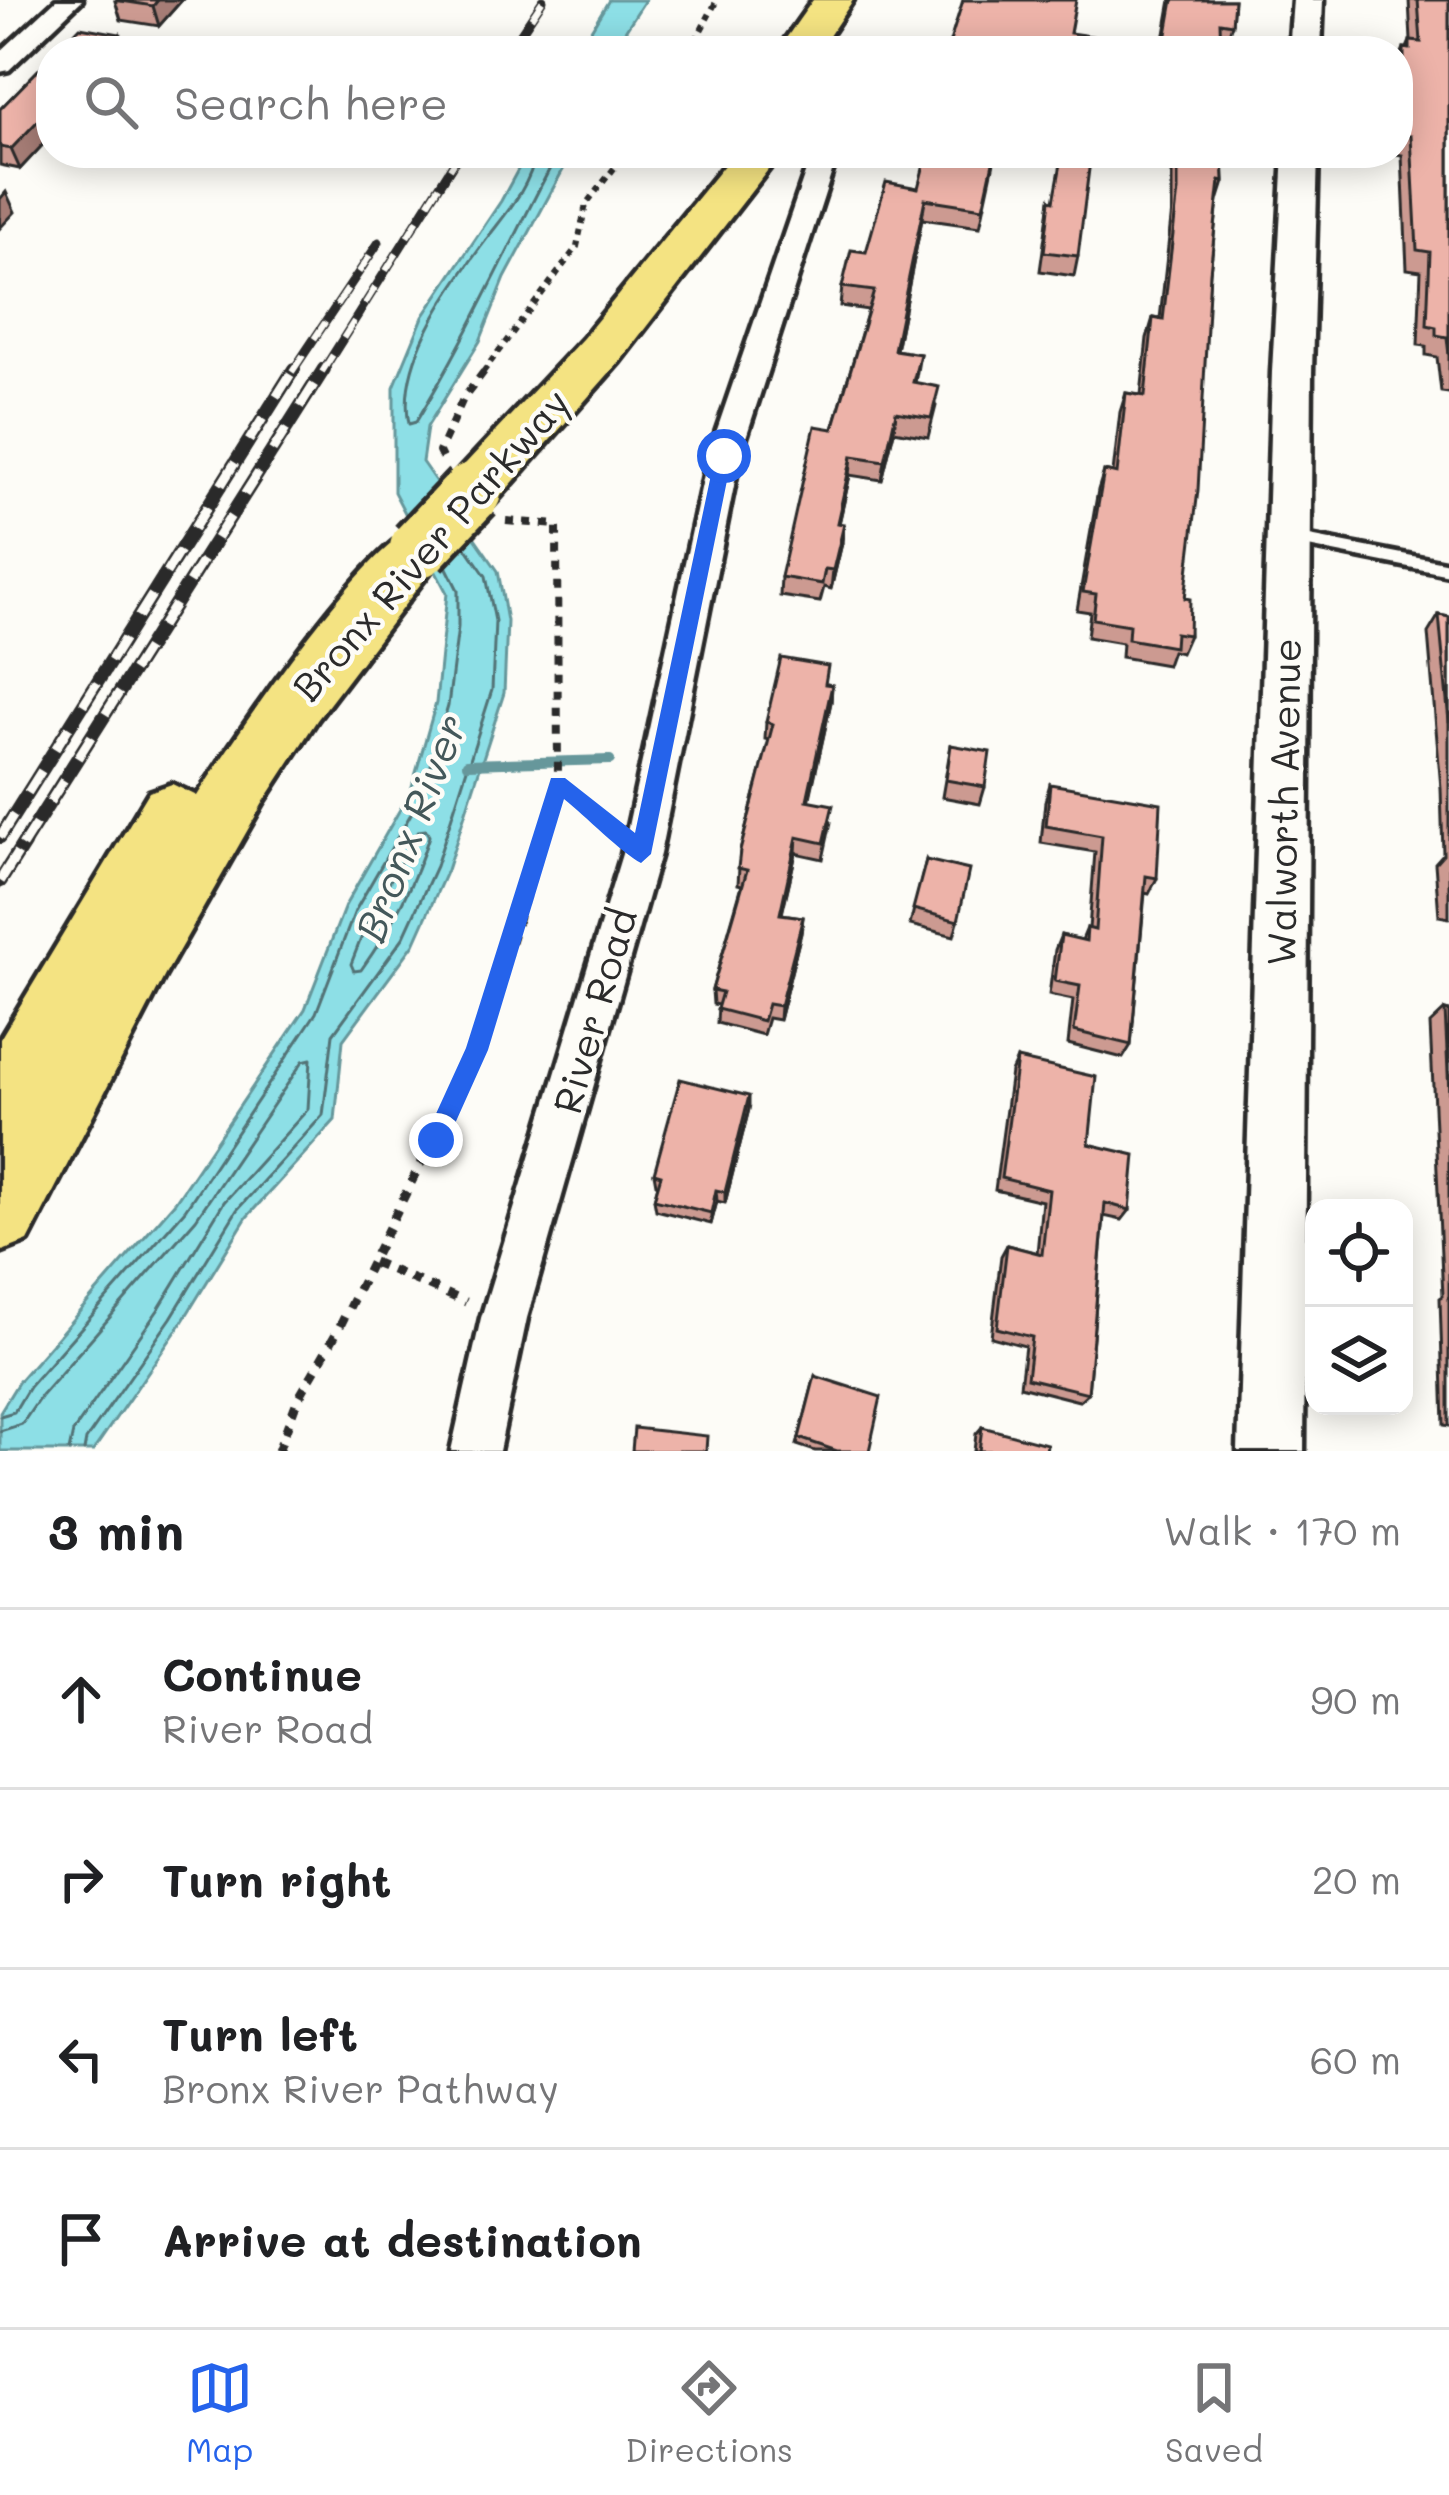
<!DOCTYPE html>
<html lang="en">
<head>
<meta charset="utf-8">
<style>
  body { margin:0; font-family:Mali,sans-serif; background:#f2f2f2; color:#202124 }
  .controls { position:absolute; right:36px; bottom:36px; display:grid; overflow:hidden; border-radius:24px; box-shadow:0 6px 30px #0003 }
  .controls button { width:108px; height:108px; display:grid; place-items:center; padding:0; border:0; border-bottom:3px solid #e0e0e0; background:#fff; color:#202124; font:60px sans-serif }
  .stop { position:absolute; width:36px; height:36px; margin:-27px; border:9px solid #2563eb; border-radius:50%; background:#fff }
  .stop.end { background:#2563eb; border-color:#fff; box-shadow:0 3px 12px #0008 }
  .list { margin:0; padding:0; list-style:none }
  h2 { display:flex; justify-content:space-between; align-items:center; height:156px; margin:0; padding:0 48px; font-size:51px }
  h2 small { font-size:39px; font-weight:400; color:#757577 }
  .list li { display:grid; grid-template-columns:78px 1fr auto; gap:36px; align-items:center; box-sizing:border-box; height:180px; padding:0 48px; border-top:3px solid #e0e0e0 }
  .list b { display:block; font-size:45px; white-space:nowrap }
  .list p { margin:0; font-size:39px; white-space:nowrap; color:#757577 }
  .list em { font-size:39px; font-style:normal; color:#757577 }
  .icon { flex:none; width:66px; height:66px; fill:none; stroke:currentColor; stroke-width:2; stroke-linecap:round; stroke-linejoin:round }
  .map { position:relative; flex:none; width:1449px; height:1451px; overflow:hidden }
  .search { position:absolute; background:#fff; box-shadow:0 6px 30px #0003; left:36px; right:36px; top:36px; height:132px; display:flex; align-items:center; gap:30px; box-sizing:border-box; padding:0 42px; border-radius:48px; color:#757577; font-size:45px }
  .sheet { height:876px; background:#fff }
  nav { display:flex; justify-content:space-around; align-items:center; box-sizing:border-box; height:168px; border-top:3px solid #e0e0e0; background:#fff; font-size:33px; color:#757577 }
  nav a { display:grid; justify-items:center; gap:6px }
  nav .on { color:#2563eb }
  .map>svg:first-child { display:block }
  .water { fill:#8ddfe6; stroke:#66979b; stroke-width:3 }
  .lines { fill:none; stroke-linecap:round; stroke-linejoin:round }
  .shore { stroke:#527376; stroke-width:3 }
  .stream { stroke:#66979b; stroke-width:10 }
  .lane-casing { stroke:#2b2b2b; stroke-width:9 }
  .street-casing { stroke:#2b2b2b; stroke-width:9 }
  .secondary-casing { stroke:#2b2b2b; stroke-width:9 }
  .highway-casing { stroke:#2b2b2b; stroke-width:9 }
  .path-far2 { stroke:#2b2b2b; stroke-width:6; stroke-dasharray:6 6; stroke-linecap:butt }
  .path-far1 { stroke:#2b2b2b; stroke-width:8; stroke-dasharray:9 9; stroke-linecap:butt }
  .path { stroke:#2b2b2b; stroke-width:9; stroke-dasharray:10 10; stroke-linecap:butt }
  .lane { fill:#fdfcf7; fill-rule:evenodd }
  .street { fill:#fdfcf7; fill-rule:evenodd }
  .secondary { fill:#fdfcf7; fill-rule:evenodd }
  .highway { fill:#f4e382; fill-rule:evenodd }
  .rail-far2-casing { stroke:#2b2b2b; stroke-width:9 }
  .rail-far1-casing { stroke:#2b2b2b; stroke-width:14 }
  .rail-casing { stroke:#2b2b2b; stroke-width:15 }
  .rail-far2 { stroke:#fdfcf7; stroke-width:6; stroke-dasharray:20; stroke-linecap:butt }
  .rail-far1 { stroke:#fdfcf7; stroke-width:9; stroke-dasharray:26; stroke-linecap:butt }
  .rail { stroke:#fdfcf7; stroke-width:10; stroke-dasharray:33; stroke-linecap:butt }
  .highway-bridge-casing { stroke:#2b2b2b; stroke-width:68; stroke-linecap:butt }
  .highway-bridge { stroke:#f4e382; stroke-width:58 }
  .wall { fill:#cc9a91; stroke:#2b2b2b; stroke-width:3 }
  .shaded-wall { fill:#a67d76; stroke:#2b2b2b; stroke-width:3 }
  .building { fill:#edb3a9; stroke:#2b2b2b; stroke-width:3 }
  .route { fill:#2563eb }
  .labels { text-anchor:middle; stroke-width:9; stroke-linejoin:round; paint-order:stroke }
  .street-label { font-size:39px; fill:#2b2b2b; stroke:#fdfcf7 }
  .water-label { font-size:42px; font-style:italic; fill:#44585a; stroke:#fdfcf7 }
</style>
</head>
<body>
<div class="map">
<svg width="1449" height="1451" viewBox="0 0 1449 1451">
  <rect width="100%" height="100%" fill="#fdfcf7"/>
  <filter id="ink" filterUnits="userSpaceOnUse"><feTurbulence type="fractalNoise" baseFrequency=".00833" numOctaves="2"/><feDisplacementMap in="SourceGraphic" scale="24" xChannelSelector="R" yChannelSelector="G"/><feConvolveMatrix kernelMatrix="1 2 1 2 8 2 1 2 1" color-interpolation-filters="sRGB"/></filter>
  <g filter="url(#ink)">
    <g class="water">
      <polygon points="609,0 645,0 612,51 578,51"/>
      <polygon points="527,153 572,153 505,278 480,341 427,427 422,462 498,571 507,621 504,693 447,870 414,944 343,1040 335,1120 247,1217 181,1324 93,1451 0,1451 0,1412 19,1381 175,1202 305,1009 345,906 411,790 436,703 447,593 394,492 394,387 423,317 501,201"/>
    </g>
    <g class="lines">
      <g class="shore">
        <path d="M536,153c-7,38 -34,64 -56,95 -34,47 -83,115 -71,176l7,-2c53,-87 94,-179 142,-269"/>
        <path d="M426,830l3,6c-15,49 -38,92 -68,134l-7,1 -3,-7 18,-46 49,-87z"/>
        <polyline points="0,1416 14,1412 29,1387 185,1210 316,1013 355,911 423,793 448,706 458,627 458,590 446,566"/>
        <polyline points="0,1431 22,1424 41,1396 196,1219 303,1061 311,1059 308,1109 224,1202 158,1310 73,1432 69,1451"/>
        <polyline points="84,1451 86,1440 171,1318 237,1210 323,1115 333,1034 403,938 436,866 492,690 495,621 486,576 465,546"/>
      </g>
      <polyline class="stream" points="467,764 610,760"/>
      <defs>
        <polygon id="lane" points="1289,532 1449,563 1449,575 1283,542 1281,538 1283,534"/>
        <g id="street">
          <polygon points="56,0 82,0 9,70 0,72 0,52"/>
          <polygon points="812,153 838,153 740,456 660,854 527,1318 499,1451 451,1451 481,1318 622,854 708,456"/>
        </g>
        <g id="secondary">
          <polygon points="1293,0 1323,0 1321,51 1289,51"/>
          <polygon points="1284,153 1318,153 1312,372 1304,1451 1238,1451 1272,372"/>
        </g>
        <g id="highway">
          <polygon points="813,0 853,0 819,51 777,51"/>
          <polygon points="734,153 781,153 619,362 492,506 472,512 452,506 444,492 452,478 583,338"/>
          <path d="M419,526l20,7 9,15 -131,172 -54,83 -98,172 -137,266 -28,11v-213l149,-247 23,-8 25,12c36,-56 167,-252 222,-270z"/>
        </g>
      </defs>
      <use href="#lane" class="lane-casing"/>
      <use href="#street" class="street-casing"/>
      <use href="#secondary" class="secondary-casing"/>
      <use href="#highway" class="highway-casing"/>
      <g class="path-far2">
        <polyline points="690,51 717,0"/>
        <polyline points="483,372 577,247 586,204 626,153"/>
      </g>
      <g class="path-far1">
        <polyline points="442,458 439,452 463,399 486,369"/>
        <polyline points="506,521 557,525 558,784 542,846"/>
        <polyline points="558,784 610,822"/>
      </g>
      <g class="path">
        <polyline points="373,1262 466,1302"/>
        <polyline points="278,1451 297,1401 337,1332 477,1050 542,843"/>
      </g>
      <use href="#lane" class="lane"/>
      <use href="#street" class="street"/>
      <use href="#secondary" class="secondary"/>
      <use href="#highway" class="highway"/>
      <defs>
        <g id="rail-far2">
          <polyline points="509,51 543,0"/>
          <polyline points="292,372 379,242"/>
          <polyline points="322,372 460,153"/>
        </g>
        <g id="rail-far1">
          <polyline points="0,837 294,369"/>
          <polyline points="22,846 324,369"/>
        </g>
        <polyline id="rail" points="0,881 24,843"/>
      </defs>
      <use href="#rail-far2" class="rail-far2-casing"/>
      <use href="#rail-far1" class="rail-far1-casing"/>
      <use href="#rail" class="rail-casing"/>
      <use href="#rail-far2" class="rail-far2"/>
      <use href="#rail-far1" class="rail-far1"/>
      <use href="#rail" class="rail"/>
      <defs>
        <polyline id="highway-bridge" points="419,548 472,492"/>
      </defs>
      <use href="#highway-bridge" class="highway-bridge-casing"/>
      <use href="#highway-bridge" class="highway-bridge"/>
    </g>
    <g class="wall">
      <polygon points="182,0 159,26 121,20 115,1"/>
      <polygon points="1171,0 1234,0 1232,24 1226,43 1220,42 1221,51 1162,51"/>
      <polygon points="1409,0 1449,0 1449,393 1441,392 1437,357 1426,355 1426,346 1418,345 1421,271 1407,269 1402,155 1396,154 1398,153 1398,62 1404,48 1407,48 1410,41 1411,41"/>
      <polygon points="51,57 51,136 20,169 0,165 0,109"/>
      <polygon points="996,153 980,227 922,219 896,350 920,354 915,383 936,406 928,437 894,431 882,480 850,475 839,523 842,543 831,589 824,587 820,602 780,596 781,577 833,429 868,310 840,306 842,287 866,252 918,188"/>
      <polygon points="1172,153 1223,153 1224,182 1218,201 1210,272 1185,598 1189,635 1181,653 1172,651 1167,665 1121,657 1122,643 1087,637 1090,612 1077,610 1098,490 1104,471 1113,473 1120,412 1126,393 1141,395 1147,338 1153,318 1160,319 1172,210"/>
      <polygon points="1050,200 1078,256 1074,276 1040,271"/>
      <polygon points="1439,615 1449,617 1449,918 1439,916 1435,863 1443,854 1441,788 1428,633"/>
      <polygon points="827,684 832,685 831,702 809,800 831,822 823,859 796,853 782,914 803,917 801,933 779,1020 768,1018 763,1035 717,1023 718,1005 713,1004 712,990 742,885 738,884 740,851 769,740 765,739 766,722"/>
      <polygon points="951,745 985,787 980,804 942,797"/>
      <polygon points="1050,784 1157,878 1149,894 1145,893 1131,1045 1123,1058 1068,1044 1073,1000 1049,995 1055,950 1061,935 1082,940 1087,928 1089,929 1095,852 1041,843 1045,801"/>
      <polygon points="926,860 958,921 954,936 910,925"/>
      <polygon points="1445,1010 1449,1011 1449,1426 1444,1425 1440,1298 1443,1296 1430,1024"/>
      <polygon points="1017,1059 1089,1144 1130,1210 1122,1220 1104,1216 1088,1393 1079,1401 1020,1386 1025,1346 991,1337 1001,1256 1007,1245 1037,1253 1042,1201 995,1190 1011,1072"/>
      <polygon points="749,1109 725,1203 717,1201 711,1224 656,1210 654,1199 658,1185 656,1184 654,1173"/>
      <polygon points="815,1376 869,1451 815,1451 797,1445"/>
      <polygon points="982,1427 1046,1451 974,1451 976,1434"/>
    </g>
    <g class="shaded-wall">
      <polygon points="158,0 182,0 159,26 153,6"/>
      <polygon points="120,34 126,51 105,51"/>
      <polygon points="51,107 51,136 20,169 11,149"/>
      <polygon points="6,192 15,212 0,228 0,199"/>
      <polygon points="925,199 922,219 892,370 894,350"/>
      <polygon points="896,412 894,431 882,480 885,461"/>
      <polygon points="852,456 850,475 835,542 837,523"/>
      <polygon points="844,524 842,543 831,589 833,570"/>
      <polygon points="832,685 831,702 806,816 807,800"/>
      <polygon points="797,837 796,853 778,929 780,914"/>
      <polygon points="803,917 801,933 779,1020 780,1006"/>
      <polygon points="749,1096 749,1109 725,1203 725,1192"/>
      <polygon points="716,1190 717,1201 711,1224 711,1213"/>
    </g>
    <g class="building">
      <polygon points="115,0 158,0 153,6"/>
      <polygon points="963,0 1076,0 1070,33 1119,40 1117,51 947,51"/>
      <polygon points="1173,0 1234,0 1232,24 1220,22 1221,51 1164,51"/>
      <polygon points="1418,0 1449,0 1449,355 1447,337 1436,335 1436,327 1427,325 1430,252 1417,250 1411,136 1404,135 1404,48 1410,49 1410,41 1421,42"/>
      <polygon points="80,27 120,34 105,51 57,51"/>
      <polygon points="51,57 51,107 11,149 0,147 0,109"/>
      <polygon points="927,153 995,153 983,208 925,199 894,350 920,354 913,382 939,387 931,418 896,412 885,461 852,456 837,523 844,524 833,570 825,569 822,584 781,577 815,426 833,429 874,291 842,287 851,250 866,252 886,182 918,188"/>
      <polygon points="1063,153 1091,153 1078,256 1044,252 1050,200 1054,201"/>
      <polygon points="1178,153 1223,153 1224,182 1220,181 1210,272 1198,490 1185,598 1190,599 1189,635 1175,633 1174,647 1128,639 1129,625 1093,619 1096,594 1083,592 1104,471 1117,474 1126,393 1145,396 1153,318 1163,320 1178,191"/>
      <polygon points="1439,615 1449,617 1449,722"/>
      <polygon points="781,658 828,666 825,684 832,685 807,800 833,805 824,843 797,837 780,914 803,917 780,1006 768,1004 763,1021 717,1009 722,992 712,990 747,870 738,868 740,851 773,724 766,722"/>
      <polygon points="951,745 990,752 985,787 946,780"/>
      <polygon points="1050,784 1161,803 1157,878 1146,876 1131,1045 1074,1031 1080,986 1055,981 1061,935 1086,941 1087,928 1095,930 1102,836 1046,826"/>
      <polygon points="926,860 969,870 958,921 913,909"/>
      <polygon points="1445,1010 1449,1011 1449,1093"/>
      <polygon points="1017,1059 1096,1077 1089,1144 1135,1155 1130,1210 1105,1203 1088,1393 1027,1378 1032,1337 997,1328 1007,1245 1042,1254 1049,1190 1001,1178"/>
      <polygon points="680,1079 749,1096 725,1192 716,1190 711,1213 654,1199 661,1175 654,1173"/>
      <polygon points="815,1376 881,1397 869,1451 837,1451 799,1438"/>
      <polygon points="982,1427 1047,1444 1046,1451 979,1451"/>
      <polygon points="634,1428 707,1436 706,1451 632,1451"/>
    </g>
  </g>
  <path class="route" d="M724,450l8,6 -81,398 -10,9c-18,-9 -57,-48 -77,-64l-76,251 -44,98h-17l-3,-8 42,-92 85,-270h14l70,55 80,-377z"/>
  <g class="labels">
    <g class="street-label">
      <text transform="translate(431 545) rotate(-49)" y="14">Bronx River Parkway</text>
      <text transform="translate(1284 802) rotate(-89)" y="14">Walworth Avenue</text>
      <text transform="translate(595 1011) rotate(-74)" y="14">River Road</text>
    </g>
    <g class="water-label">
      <text transform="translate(411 828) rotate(-69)" y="15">Bronx River</text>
    </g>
  </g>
</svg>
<div class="controls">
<button><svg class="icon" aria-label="locate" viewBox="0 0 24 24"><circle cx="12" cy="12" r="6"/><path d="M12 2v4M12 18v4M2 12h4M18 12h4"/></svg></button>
<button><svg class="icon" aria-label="layers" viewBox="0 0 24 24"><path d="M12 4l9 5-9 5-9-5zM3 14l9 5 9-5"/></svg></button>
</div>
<div class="stop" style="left:724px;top:456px"></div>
<div class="stop end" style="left:436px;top:1140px"></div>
<div class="search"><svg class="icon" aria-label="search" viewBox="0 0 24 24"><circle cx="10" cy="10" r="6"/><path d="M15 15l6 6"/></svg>Search here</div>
</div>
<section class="sheet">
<h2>3 min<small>Walk · 170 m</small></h2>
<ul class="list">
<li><svg class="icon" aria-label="ahead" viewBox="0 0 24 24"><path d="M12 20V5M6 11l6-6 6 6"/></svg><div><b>Continue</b><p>River Road</p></div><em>90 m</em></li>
<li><svg class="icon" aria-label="right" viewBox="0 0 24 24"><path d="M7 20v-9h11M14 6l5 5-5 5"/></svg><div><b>Turn right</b></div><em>20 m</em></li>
<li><svg class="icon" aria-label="left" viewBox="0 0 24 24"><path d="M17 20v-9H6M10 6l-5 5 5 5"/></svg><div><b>Turn left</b><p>Bronx River Pathway</p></div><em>60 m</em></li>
<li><svg class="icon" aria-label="arrive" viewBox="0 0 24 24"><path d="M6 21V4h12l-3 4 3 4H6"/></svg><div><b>Arrive at destination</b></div></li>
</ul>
</section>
<nav>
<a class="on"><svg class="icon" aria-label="map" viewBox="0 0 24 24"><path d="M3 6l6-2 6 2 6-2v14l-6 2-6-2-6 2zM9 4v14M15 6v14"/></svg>Map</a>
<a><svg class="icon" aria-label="directions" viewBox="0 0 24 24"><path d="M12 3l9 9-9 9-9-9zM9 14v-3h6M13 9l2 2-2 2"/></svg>Directions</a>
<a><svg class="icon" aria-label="saved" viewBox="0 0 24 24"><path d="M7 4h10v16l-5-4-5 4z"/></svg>Saved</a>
</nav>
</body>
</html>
